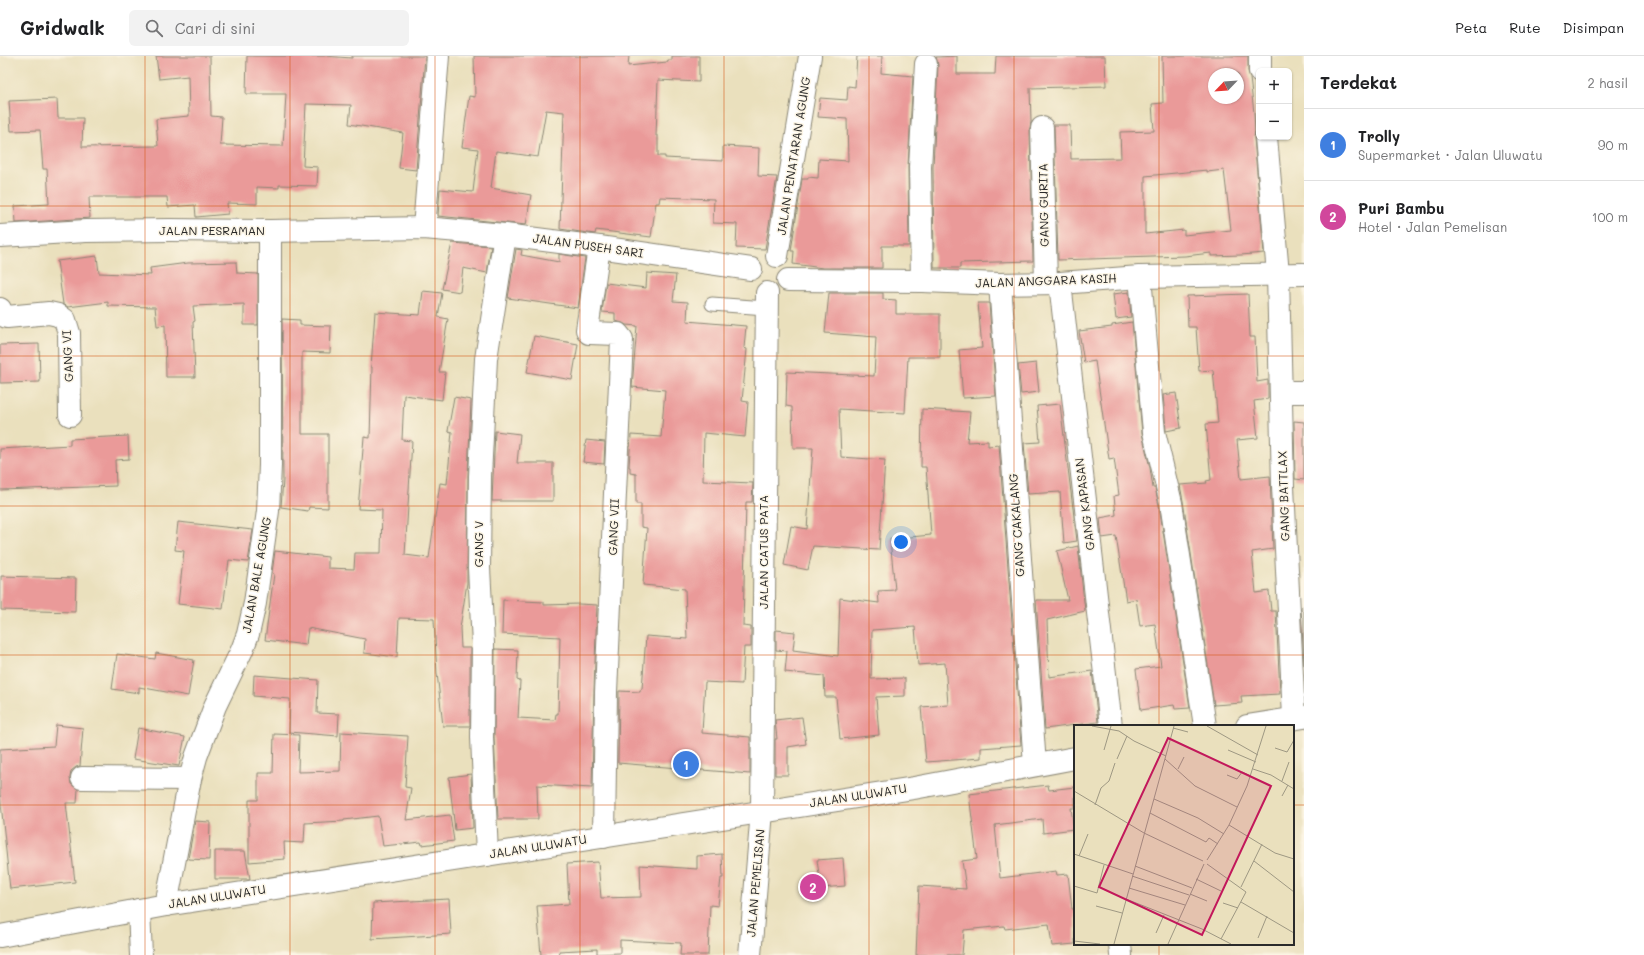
<!DOCTYPE html>
<html lang="id">
<head>
<meta charset="utf-8">
<style>
  body { margin:0; font-family:Mali,sans-serif; background:#f2f2f2; color:#202124 }
  .controls { position:absolute; right:12px; top:12px; display:grid; overflow:hidden; border-radius:6px; box-shadow:0 1px 3px #0004 }
  .controls button { width:36px; height:36px; display:grid; place-items:center; padding:0; border:0; border-bottom:1px solid #e0e0e0; background:#fff; color:#202124; font:20px sans-serif }
  .compass { position:absolute; left:1208px; top:12px; width:36px; height:36px; border-radius:50%; background:#fff; box-shadow:0 1px 3px #0004; rotate:245deg }
  .you { position:absolute; left:901px; top:486px; width:14px; height:14px; margin:-10px; border:3px solid #fff; border-radius:50%; background:#1a73e8; box-shadow:0 0 0 6px #1a73e833 }
  .badge { display:grid; place-items:center; width:26px; height:26px; border-radius:50%; background:#0b8043; color:#fff; font-size:13px; font-weight:700 }
  .pin { position:absolute; translate:-50% -50%; border:2px solid #fff; box-shadow:0 1px 4px #0006 }
  .list { margin:0; padding:0; list-style:none }
  h2 { display:flex; justify-content:space-between; align-items:center; height:52px; margin:0; padding:0 16px; font-size:17px }
  h2 small { font-size:13px; font-weight:400; color:#757577 }
  .list li { display:grid; grid-template-columns:26px 1fr auto; gap:12px; align-items:center; box-sizing:border-box; height:72px; padding:0 16px; border-top:1px solid #e0e0e0 }
  .list b { display:block; font-size:15px; white-space:nowrap }
  .list p { margin:0; font-size:13px; white-space:nowrap; color:#757577 }
  .list em { font-size:13px; font-style:normal; color:#757577 }
  .icon { flex:none; width:22px; height:22px; fill:none; stroke:currentColor; stroke-width:2; stroke-linecap:round; stroke-linejoin:round }
  .map { position:relative; flex:none; width:1304px; height:899px; overflow:hidden }
  header { display:flex; align-items:center; gap:24px; box-sizing:border-box; height:56px; padding:0 20px; background:#fff; border-bottom:1px solid #e0e0e0 }
  header strong { font-size:19px }
  nav { display:flex; gap:22px; margin-inline-start:auto; font-size:14px }
  .search { width:280px; height:36px; background:#f2f2f2; display:flex; align-items:center; gap:10px; box-sizing:border-box; padding:0 14px; border-radius:6px; color:#757577; font-size:15px }
  main { display:flex }
  aside { flex:1; background:#fff }
  .map>svg:first-child { display:block }
  .building { fill:#ea9a99; fill-rule:evenodd }
  .lines { fill:none; stroke-linecap:round; stroke-linejoin:round }
  .lane-casing { stroke:#8a8674; stroke-width:15 }
  .street-casing { stroke:#8a8674; stroke-width:24 }
  .secondary-casing { stroke:#8a8674; stroke-width:24 }
  .lane { stroke:#fff; stroke-width:13 }
  .street { stroke:#fff; stroke-width:22 }
  .secondary { stroke:#fff; stroke-width:22 }
  .grid { fill:none; stroke:#d5540f; stroke-width:1; stroke-opacity:0.55 }
  .labels { text-anchor:middle; stroke-width:3; stroke-linejoin:round; paint-order:stroke }
  .street-label { font-size:12px; fill:#2b2b2b; stroke:#fcf5e5 }
  .inset-road { fill:none; stroke:#9e9883; stroke-width:1 }
  .view { fill:#c2185b; fill-opacity:0.15; stroke:#c2185b; stroke-width:2 }
  .inset-edge { fill:none; stroke:#2b2b2b; stroke-width:2 }
</style>
</head>
<body>
<header>
<strong>Gridwalk</strong>
<div class="search"><svg class="icon" aria-label="search" viewBox="0 0 24 24"><circle cx="10" cy="10" r="6"/><path d="M15 15l6 6"/></svg>Cari di sini</div>
<nav><a>Peta</a><a>Rute</a><a>Disimpan</a></nav>
</header>
<main>
<div class="map">
<svg width="1304" height="899" viewBox="0 0 1304 899">
  <rect width="100%" height="100%" fill="#fcf5e5"/>
  <filter id="ink" filterUnits="userSpaceOnUse"><feTurbulence type="fractalNoise" baseFrequency=".025" numOctaves="2"/><feDisplacementMap in="SourceGraphic" scale="8" xChannelSelector="R" yChannelSelector="G"/><feConvolveMatrix kernelMatrix="1 2 1 2 8 2 1 2 1" color-interpolation-filters="sRGB"/></filter>
  <filter id="wash" filterUnits="userSpaceOnUse"><feTurbulence type="fractalNoise" baseFrequency=".012" numOctaves="4" result="noise"/><feDisplacementMap in="SourceGraphic" scale="16" xChannelSelector="R" yChannelSelector="G"/><feGaussianBlur stdDeviation="0.9" result="paint"/><feColorMatrix in="noise" values="0 0 0 0 0 0 0 0 0 0 0 0 0 0 0 0 0 1.4 0 .05"/><feComposite in="paint" operator="in"/></filter>
  <g filter="url(#wash)">
    <rect width="100%" height="100%" fill="#eae0bd"/>
    <g id="blocks">
      <g class="building">
        <polygon points="156,0 210,0 211,60 222,61 220,89 283,90 286,38 246,38 247,0 324,0 352,2 352,0 425,0 416,114 399,112 403,77 349,68 351,49 306,48 303,110 318,111 317,130 279,129 279,132 257,131 257,148 227,147 228,158 196,161 195,149 168,151 167,141 89,141 90,162 16,167 15,150 49,148 47,113 43,113 40,74 11,75 9,45 57,43 58,62 83,62 82,91 158,90 156,63 189,60 188,20 159,23"/>
        <polygon points="474,0 629,0 628,10 667,6 668,4 672,4 672,0 699,0 699,26 658,24 656,80 658,80 658,100 665,100 665,102 723,105 723,90 759,92 758,120 777,121 765,193 736,192 737,168 713,167 714,143 660,141 659,147 656,147 651,181 596,174 595,178 560,173 564,56 546,54 538,101 496,95 491,132 531,139 526,169 438,160 440,133 473,136 478,93 462,91 469,40 475,41"/>
        <polygon points="857,0 882,0 881,17 913,20 908,110 909,190 882,190 882,212 823,212 793,208 794,195 791,195 802,123 808,123 808,121 818,122 819,103 848,105 847,63 818,61 820,42 847,44 848,30 855,31"/>
        <polygon points="957,0 957,18 995,18 996,0 1105,0 1106,30 1030,32 1031,66 1030,72 1033,205 960,207 960,212 934,212 933,111 938,9 936,1"/>
        <path d="M1162,0h86v15l2,7 4,35 1,18 -1,7 10,115 -23,2 -30,1v-3l-26,3 -127,4 -4,-135h16l1,34 50,-1 -1,-26 34,-1 -2,-27 11,-1zM1214,18h24v24h-24zM1207,114v2l17,-2 7,60 -47,5v-5l-39,4v-58z"/>
        <polygon points="452,187 491,190 487,217 463,212 460,236 442,233"/>
        <polygon points="516,193 522,194 521,199 559,206 559,198 585,202 578,252 508,242"/>
        <polygon points="97,200 99,217 151,219 150,212 188,207 236,206 237,217 258,218 258,269 244,269 244,248 193,250 195,265 193,266 195,321 166,321 165,269 157,270 155,251 108,250 108,246 68,251 63,248 57,205"/>
        <polygon points="647,217 676,219 673,245 688,246 687,265 746,270 744,292 747,293 742,345 748,346 745,381 704,377 703,425 753,427 752,446 746,446 743,570 751,571 751,591 744,591 742,628 705,626 702,677 750,681 750,718 618,707 619,635 640,636 641,633 642,633 646,580 687,583 685,533 643,529 647,472 641,471 641,448 636,448 636,418 630,417 630,411 629,411 631,379 661,381 665,334 632,331 637,270 626,269 623,267 615,265 615,257 602,256 606,227 646,232"/>
        <polygon points="423,235 442,237 438,261 448,263 439,316 445,316 442,344 404,339 402,384 412,385 405,499 429,502 440,427 447,428 452,376 448,375 454,341 471,344 468,420 467,527 460,572 461,592 470,592 470,670 443,670 437,617 434,563 399,562 397,601 364,597 365,583 308,572 306,589 265,584 274,518 272,517 275,495 328,501 328,512 354,513 355,497 381,497 382,454 358,453 364,381 370,382 372,311 371,311 375,256 420,259"/>
        <polygon points="1129,236 1131,261 1116,263 1113,238"/>
        <polygon points="829,237 883,237 883,243 896,244 896,258 940,258 940,301 908,301 905,357 839,353 841,401 885,404 879,494 813,490 808,514 784,509 791,470 807,473 813,392 793,392 792,351 786,350 787,316 874,320 876,281 825,277"/>
        <polygon points="1248,238 1250,281 1255,281 1257,326 1268,324 1268,343 1254,345 1258,382 1237,384 1241,423 1270,420 1273,493 1252,496 1256,537 1269,535 1271,555 1276,555 1280,638 1241,640 1242,647 1214,649 1183,445 1180,429 1207,427 1206,425 1211,424 1206,368 1218,367 1213,314 1199,315 1196,271 1188,271 1187,240"/>
        <polygon points="978,247 989,247 996,340 963,342 959,294 982,292"/>
        <polygon points="282,263 300,264 300,269 331,270 330,297 302,296 302,378 328,378 328,452 309,451 308,455 281,451 283,424"/>
        <polygon points="1132,266 1142,377 1150,412 1153,432 1155,432 1159,449 1190,652 1175,653 1174,649 1141,654 1136,613 1161,610 1155,568 1140,570 1136,543 1126,545 1116,480 1102,482 1100,462 1116,459 1114,440 1119,439 1114,402 1109,403 1095,305 1084,307 1079,275 1112,271 1112,269"/>
        <polygon points="534,280 578,288 572,324 527,316"/>
        <polygon points="39,288 40,326 0,327 0,289"/>
        <polygon points="1036,307 1039,336 1021,338 1018,309"/>
        <polygon points="1176,337 1181,372 1166,375 1163,339"/>
        <polygon points="1060,348 1077,485 1064,487 1060,436 1028,438 1024,387 1040,386 1037,350"/>
        <polygon points="922,353 970,356 967,386 988,385 988,390 999,389 1021,689 981,692 981,702 926,706 921,651 948,649 945,607 918,609 915,571 872,574 871,623 905,622 905,640 876,641 879,679 840,683 836,641 825,641 824,620 785,616 787,595 776,594 776,574 795,576 793,594 838,600 840,542 879,547 878,535 895,534 890,483 931,479 926,411 921,411"/>
        <polygon points="1294,365 1304,366 1304,424 1295,423"/>
        <polygon points="495,375 520,378 517,407 553,407 553,445 492,445"/>
        <polygon points="128,380 129,403 115,404 116,430 0,434 0,393 70,389 70,383"/>
        <polygon points="586,384 605,386 604,408 583,406"/>
        <polygon points="178,466 253,474 248,506 229,504 223,553 178,548 184,495 175,494"/>
        <polygon points="1078,490 1085,555 1047,564 1049,621 1092,615 1098,666 1045,673 1036,544 1068,544 1057,495"/>
        <polygon points="1,520 76,522 75,556 1,554"/>
        <polygon points="503,544 544,546 544,549 579,548 597,549 594,635 592,732 537,729 538,763 498,763 494,681 495,593 518,594 517,624 520,625 518,662 555,664 556,658 558,658 560,581 502,578"/>
        <polygon points="1304,550 1304,609 1301,551"/>
        <polygon points="156,597 194,604 188,640 139,631 139,637 112,633 117,598 155,603"/>
        <polygon points="254,619 318,624 317,657 339,658 338,680 289,676 290,643 253,640"/>
        <polygon points="802,661 806,688 788,691 788,719 775,719 775,683 777,683 775,664"/>
        <polygon points="56,669 83,672 80,710 76,711 71,715 70,722 71,728 78,733 77,747 66,747 75,826 10,833 0,738 0,693 54,690"/>
        <polygon points="138,672 185,681 179,710 133,703"/>
        <polygon points="341,676 408,680 405,731 411,732 406,764 450,759 454,785 422,789 421,786 383,790 378,760 344,764 344,765 305,767 304,787 284,786 285,803 249,806 249,744 258,744 258,717 273,717 274,678 299,679 298,716 340,715"/>
        <polygon points="471,718 473,772 455,774 449,721"/>
        <polygon points="1048,729 1049,734 1075,731 1075,752 1071,752 1074,773 1043,777 1042,763 995,769 1000,822 1056,815 1057,819 1068,818 1072,853 1075,853 1075,888 1052,890 1049,868 1005,873 1004,870 964,874 962,899 916,899 919,830 966,833 962,805 977,803 969,738"/>
        <polygon points="195,765 210,766 209,804 188,803"/>
        <polygon points="215,795 245,795 250,823 215,823"/>
        <polygon points="722,798 723,822 721,822 718,850 710,849 708,899 680,899 681,887 620,884 620,897 597,898 597,893 559,895 560,899 541,899 537,850 569,848 567,808 598,806 601,842 641,841 640,809 697,813 697,800"/>
        <polygon points="843,802 845,830 821,832 817,804"/>
        <polygon points="449,843 451,878 372,883 373,847"/>
      </g>
    </g>
  </g>
  <g filter="url(#ink)">
    <use href="#blocks" fill-opacity="0" stroke="#8a8674" stroke-width="1"/>
    <g class="lines">
      <defs>
        <polyline id="lane" points="712,248 766,252"/>
        <g id="street">
          <polyline points="1260,0 1260,15"/>
          <polyline points="1042,72 1046,227"/>
          <polyline points="1266,81 1278,218 1283,430 1294,662"/>
          <polyline points="424,172 438,0"/>
          <polyline points="0,180 86,175 170,174 270,175 424,172 505,179 599,191 751,213"/>
          <polyline points="599,191 587,274 589,277 618,278 622,283 606,636 604,781"/>
          <polyline points="777,200 810,0"/>
          <polyline points="1140,221 1154,376 1171,447 1205,670"/>
          <polyline points="788,224 922,225 1000,228 1060,227 1140,221 1304,218"/>
          <polyline points="922,225 920,111 926,8"/>
          <polyline points="1060,227 1111,670"/>
          <polyline points="1000,228 1035,709"/>
          <polyline points="0,253 2,259 7,261 49,257 58,259 65,264 69,277 70,359"/>
          <polyline points="1281,336 1304,336"/>
          <polyline points="82,722 190,723"/>
          <polyline points="487,799 482,681 483,588 479,512 480,420 486,303 505,179"/>
          <polyline points="166,849 190,723 196,701 215,650 242,594 248,578 255,547 268,455 270,409 270,175"/>
          <polyline points="139,854 141,899"/>
          <polyline points="1120,888 1121,899"/>
          <polyline points="750,899 762,755 767,237"/>
        </g>
        <g id="secondary">
          <polyline points="1247,670 1304,661"/>
          <polyline points="0,880 166,849 914,732 1075,702"/>
        </g>
      </defs>
      <use href="#lane" class="lane-casing"/>
      <use href="#street" class="street-casing"/>
      <use href="#secondary" class="secondary-casing"/>
      <use href="#lane" class="lane"/>
      <use href="#street" class="street"/>
      <use href="#secondary" class="secondary"/>
    </g>
  </g>
  <path class="grid" d="M145,0v899M290,0v899M435,0v899M580,0v899M724,0v899M869,0v899M1014,0v899M1159,0v670M0,150h1304M0,300h1304M0,450h1304M0,599h1304M0,749h1075M1293,749h11M1159,888v11"/>
  <g class="labels">
    <g class="street-label">
      <text transform="translate(794 100) rotate(-81)" y="4">JALAN PENATARAN AGUNG</text>
      <text transform="translate(1044 149) rotate(-91)" y="4">GANG GURITA</text>
      <text x="212" y="179">JALAN PESRAMAN</text>
      <text transform="translate(588 190) rotate(8)" y="4">JALAN PUSEH SARI</text>
      <text transform="translate(1046 225) rotate(-2)" y="4">JALAN ANGGARA KASIH</text>
      <text transform="translate(68 300) rotate(-93)" y="4">GANG VI</text>
      <text transform="translate(1284 440) rotate(-92)" y="4">GANG BATTLAX</text>
      <text transform="translate(1085 448) rotate(-97)" y="4">GANG KAPASAN</text>
      <text transform="translate(1017 469) rotate(-94)" y="4">GANG CAKALANG</text>
      <text transform="translate(614 471) rotate(-88)" y="4">GANG VII</text>
      <text transform="translate(479 488) rotate(-90)" y="4">GANG V</text>
      <text transform="translate(764 496) rotate(-90)" y="4">JALAN CATUS PATA</text>
      <text transform="translate(257 519) rotate(-80)" y="4">JALAN BALE AGUNG</text>
      <text transform="translate(858 740) rotate(-9)" y="4">JALAN ULUWATU</text>
      <text transform="translate(538 791) rotate(-9)" y="4">JALAN ULUWATU</text>
      <text transform="translate(756 827) rotate(-85)" y="4">JALAN PEMELISAN</text>
      <text transform="translate(217 841) rotate(-9)" y="4">JALAN ULUWATU</text>
    </g>
  </g>
  <g transform="translate(1074 669)">
    <rect width="220" height="220" fill="#eae0bd"/>
    <path class="inset-road" d="M18,1l27,5 15,10 32,15M133,1l51,29M99,3l15,4M201,23l12,4 7,-12M30,25l7,-24M154,25l28,12M43,34l10,-23M91,34l30,27 42,21M104,44l6,-12M179,44l18,6 23,14M153,50l10,4 5,-7 9,4M208,56l7,-19M0,66l70,42 59,28M208,71l6,-11M80,74l44,19 26,16M21,80l6,-17 8,-7 6,-18M76,88l56,29 3,-4 9,6M155,100l46,28 19,6M0,129l59,20M5,131l9,-22M133,135l22,-35 18,-39 19,-60M180,136l40,31M133,139l39,28 -25,47M61,141l57,22M58,151l57,19M122,154l25,12M0,161l23,7 7,-28M167,162l21,-43M55,163l56,17M116,169l17,7M52,174l76,30 29,15M167,177l53,31M149,178l15,5M22,181l26,7M82,208l8,-18M184,213l9,-22M0,216l26,3M40,219l60,-218M94,219l36,-80"/>
    <path class="view" d="M94,13l103,48 -69,149 -103,-48z"/>
    <rect width="220" height="220" class="inset-edge"/>
  </g>
</svg>
<div class="controls">
<button>+</button>
<button>−</button>
</div>
<svg class="compass" viewBox="-18 -18 36 36"><path d="M0-13l5 13h-10z" fill="#e53935"/><path d="M0 13l5-13h-10z" fill="#757577"/></svg>
<div class="you"></div>
<div class="pin badge" style="left:686px;top:708px;background:#3f7fe0">1</div>
<div class="pin badge" style="left:813px;top:831px;background:#d1479c">2</div>
</div>
<aside>
<h2>Terdekat<small>2 hasil</small></h2>
<ul class="list">
<li><span class="badge" style="background:#3f7fe0">1</span><div><b>Trolly</b><p>Supermarket · Jalan Uluwatu</p></div><em>90 m</em></li>
<li><span class="badge" style="background:#d1479c">2</span><div><b>Puri Bambu</b><p>Hotel · Jalan Pemelisan</p></div><em>100 m</em></li>
</ul>
</aside>
</main>
</body>
</html>
